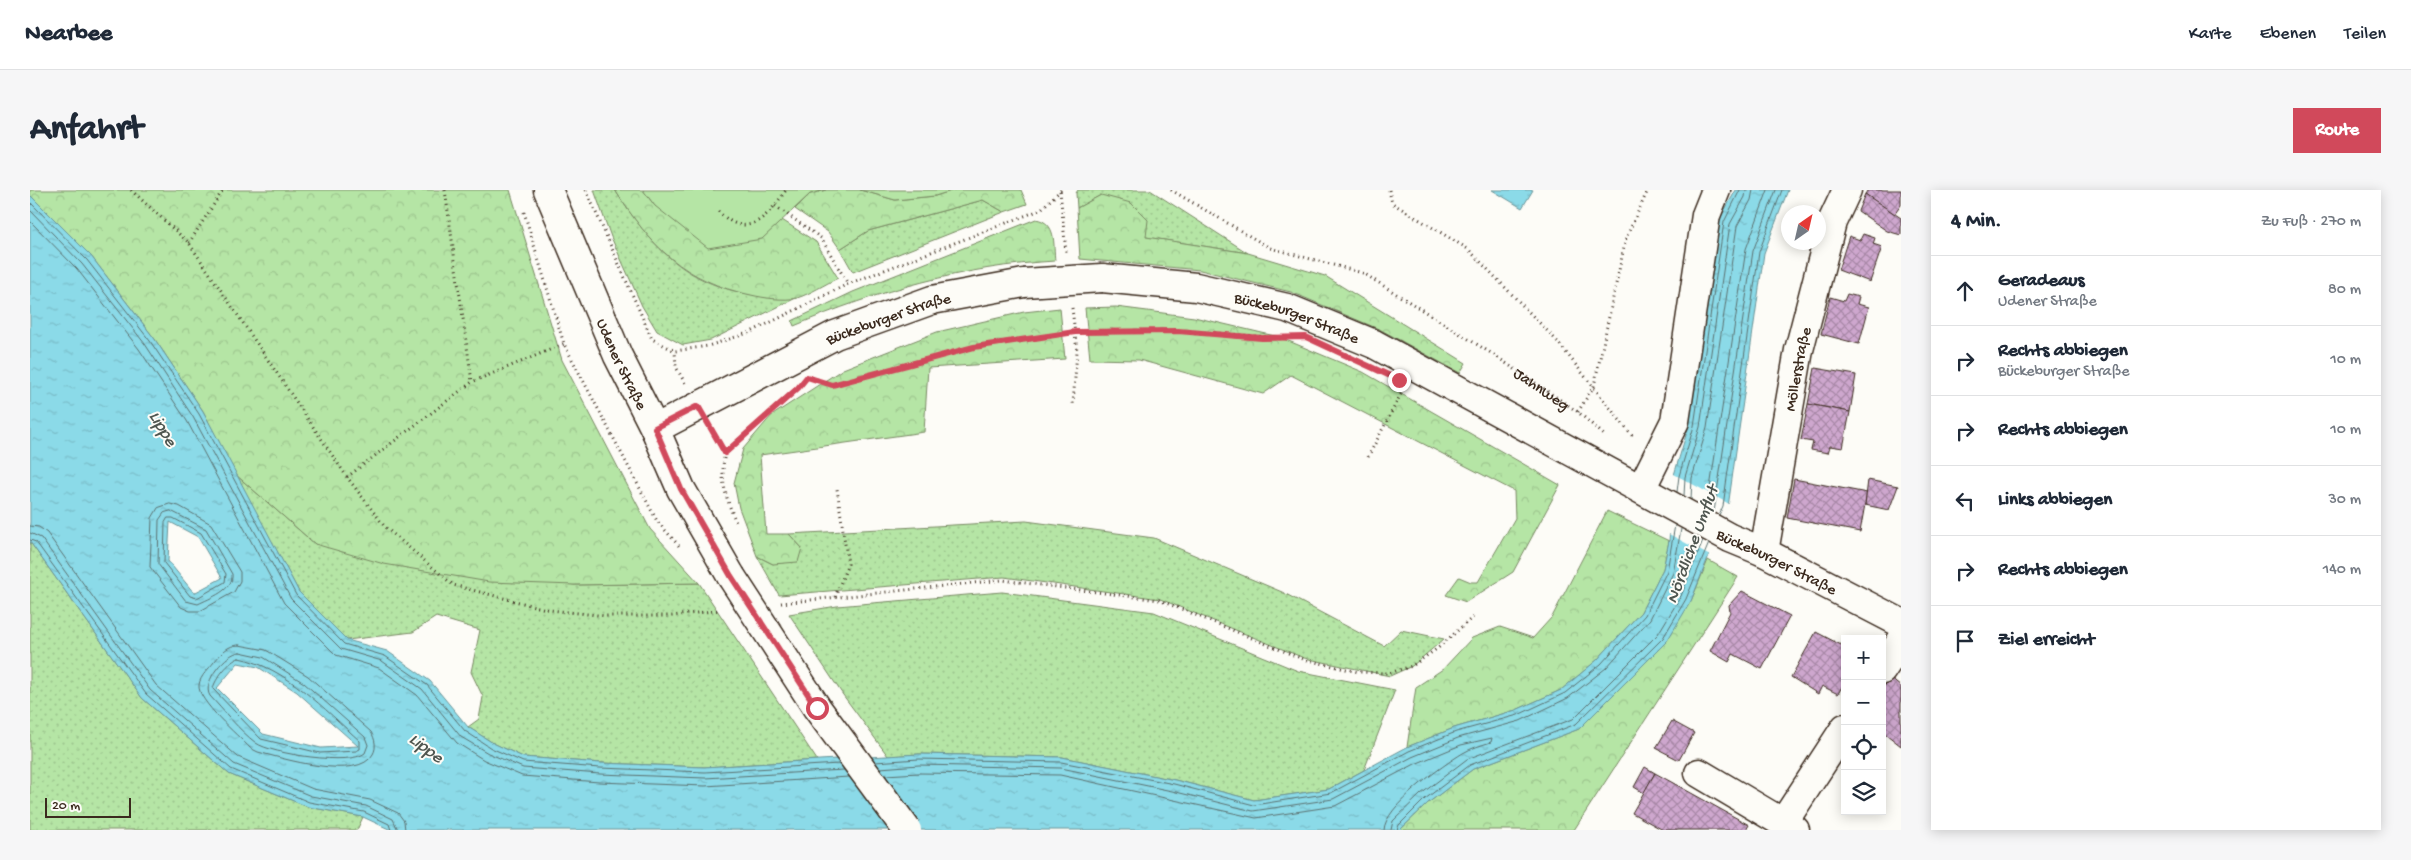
<!DOCTYPE html>
<html lang="de">
<head>
<meta charset="utf-8">
<style>
  body { margin:0; font-family:"Gochi Hand",sans-serif; background:#f6f6f7; color:#1f2937 }
  .controls { position:absolute; right:15px; bottom:15px; display:grid; overflow:hidden; border-radius:0px; box-shadow:0 2px 12px #0003 }
  .controls button { width:45px; height:45px; display:grid; place-items:center; padding:0; border:0; border-bottom:1px solid #e0e1e3; background:#fff; color:#1f2937; font:25px sans-serif }
  .compass { position:absolute; left:1751px; top:15px; width:45px; height:45px; border-radius:50%; background:#fff; box-shadow:0 2px 12px #0003; rotate:34deg }
  .scale { position:absolute; left:15px; bottom:12px; width:86px; box-sizing:border-box; padding-left:5px; border:2px solid #3b2a1e; border-top:0; font-size:14px; line-height:18px; white-space:nowrap; color:#3b2a1e; -webkit-text-stroke:4px #fdfcf7; paint-order:stroke }
  .stop { position:absolute; width:15px; height:15px; margin:-11px; border:4px solid #d1495b; border-radius:50%; background:#fff }
  .stop.end { background:#d1495b; border-color:#fff; box-shadow:0 1px 5px #0008 }
  .list { margin:0; padding:0; list-style:none }
  h2 { display:flex; justify-content:space-between; align-items:center; height:65px; margin:0; padding:0 20px; font-size:21px }
  h2 small { font-size:16px; font-weight:400; color:#747a83 }
  .list li { display:grid; grid-template-columns:32px 1fr auto; gap:15px; align-items:center; box-sizing:border-box; height:70px; padding:0 20px; border-top:1px solid #e0e1e3 }
  .list b { display:block; font-size:19px; white-space:nowrap }
  .list p { margin:0; font-size:16px; white-space:nowrap; color:#747a83 }
  .list em { font-size:16px; font-style:normal; color:#747a83 }
  .icon { flex:none; width:28px; height:28px; fill:none; stroke:currentColor; stroke-width:2; stroke-linecap:round; stroke-linejoin:round }
  .map { position:relative; flex:none; width:1871px; height:640px; overflow:hidden; border-radius:0px }
  header { display:flex; align-items:center; gap:30px; box-sizing:border-box; height:70px; padding:0 25px; background:#fff; border-bottom:1px solid #e0e1e3 }
  header strong { font-size:24px }
  nav { display:flex; gap:28px; margin-inline-start:auto; font-size:18px }
  .intro { display:flex; align-items:center; justify-content:space-between; box-sizing:border-box; height:120px; padding:0 30px }
  h1 { margin:0; font-size:35px }
  .button { padding:12px 22px; border-radius:0px; background:#d1495b; color:#fff; font-size:18px; font-weight:700 }
  main { display:flex; gap:30px; padding:0 30px }
  aside { flex:1; background:#fff; border-radius:0px; box-shadow:0 2px 12px #0003 }
  .map>svg:first-child { display:block }
  .grass { fill:url(#grass-dots); stroke:#788862 }
  .forest { fill:url(#forest-crowns); stroke:#788862 }
  .green { fill:#b5e5a5; stroke:#788862 }
  .water { fill:url(#water-ripples); stroke:#6b9497; fill-rule:evenodd }
  .pier { fill:#fdfcf7 }
  .lines { fill:none; stroke-linecap:round; stroke-linejoin:round }
  .shore { stroke:#5b706f; stroke-width:1 }
  .building { fill:url(#building-cross-hatch); stroke:#3b2a1e }
  .minor-casing { stroke:#3b2a1e; stroke-width:31 }
  .major-casing { stroke:#3b2a1e; stroke-width:31 }
  .path { stroke:#3b2a1e; stroke-width:3; stroke-dasharray:1 4; stroke-linecap:butt }
  .minor { stroke:#fdfcf7; stroke-width:28 }
  .major { stroke:#fdfcf7; stroke-width:28 }
  .minor-bridge-casing { stroke:#3b2a1e; stroke-width:31; stroke-linecap:butt }
  .major-bridge-casing { stroke:#3b2a1e; stroke-width:31; stroke-linecap:butt }
  .minor-bridge { stroke:#fdfcf7; stroke-width:28 }
  .major-bridge { stroke:#fdfcf7; stroke-width:28 }
  .route { stroke:#d1495b; stroke-width:6 }
  .labels { text-anchor:middle; stroke-width:4; stroke-linejoin:round; paint-order:stroke }
  .street-label { font-size:16px; fill:#3b2a1e; stroke:#fdfcf7 }
  .water-label { font-size:18px; font-style:italic; fill:#4f5650; stroke:#fdfcf7 }
</style>
</head>
<body>
<header>
<strong>Nearbee</strong>
<nav><a>Karte</a><a>Ebenen</a><a>Teilen</a></nav>
</header>
<div class="intro"><h1>Anfahrt</h1><a class="button">Route</a></div>
<main>
<div class="map">
<svg width="1871" height="640" viewBox="0 0 1871 640">
  <defs>
    <pattern id="grass-dots" width="8" height="8" patternUnits="userSpaceOnUse" patternTransform="scale(1.25)"><rect width="8" height="8" fill="#b5e5a5"/><path d="M2 2h.1M6 6h.1" fill="none" stroke="#9dc58e" stroke-width="1.8" stroke-linecap="round"/></pattern>
    <pattern id="forest-crowns" width="20" height="18" patternUnits="userSpaceOnUse" patternTransform="scale(1.25)"><rect width="20" height="18" fill="#b5e5a5"/><path d="M2 6a3 3 0 1 1 6 0M12 15a3 3 0 1 1 6 0" fill="none" stroke="#9dc58e"/></pattern>
    <pattern id="water-ripples" width="26" height="14" patternUnits="userSpaceOnUse" patternTransform="scale(1.25)"><rect width="26" height="14" fill="#8bdae8"/><path d="M2 4q2-2 4 0t4 0M15 11q2-2 4 0t4 0" fill="none" stroke="#79bbc7"/></pattern>
    <pattern id="building-cross-hatch" width="8" height="8" patternUnits="userSpaceOnUse" patternTransform="scale(1.25)"><rect width="8" height="8" fill="#cea7ce"/><path d="M0 0l8 8M0 8l8-8" fill="none" stroke="#a888a7"/></pattern>
  </defs>
  <rect width="100%" height="100%" fill="#fdfcf7"/>
  <filter id="ink" filterUnits="userSpaceOnUse"><feTurbulence type="fractalNoise" baseFrequency=".02" numOctaves="2"/><feDisplacementMap in="SourceGraphic" scale="10" xChannelSelector="R" yChannelSelector="G"/><feConvolveMatrix kernelMatrix="1 2 1 2 8 2 1 2 1" color-interpolation-filters="sRGB"/></filter>
  <g filter="url(#ink)">
    <g class="grass">
      <path d="M564,0h21c48,76 90,107 181,108l-85,42 -28,5 -26,-14 -15,-25 -31,-69z"/>
      <polygon points="1048,0 1120,0 1218,63 1115,47 1071,5 1047,18 1046,3"/>
      <polygon points="953,10 974,22 823,82 810,59 838,41"/>
      <polygon points="205,284 285,354 544,395 669,393 787,570 675,577 571,573 493,567 463,553 438,537 449,529 453,507 441,482 450,440 406,427 383,442 317,450 269,402"/>
      <polygon points="996,331 1124,348 1252,402 1354,456 1371,440 1414,449 1382,476 1360,486 1274,468 1130,409 974,387 749,405 727,366 743,374 772,358 759,344"/>
      <polygon points="0,352 112,508 199,584 278,617 333,627 327,640 0,640"/>
      <polygon points="972,402 1124,422 1268,481 1365,500 1334,580 1299,599 1224,610 1145,590 1032,567 889,564 858,566 813,505 759,424 807,416"/>
    </g>
    <g class="forest">
      <polygon points="0,0 480,0 532,170 620,339 669,393 544,395 459,392 354,374 285,354 205,284 173,221 124,148 61,66 0,5"/>
      <path d="M585,0h28l12,16 106,33 21,-19 34,22 22,36c-13,6 -28,16 -41,20 -13,3 -33,0 -46,-3 -67,-14 -100,-48 -136,-105z"/>
      <polygon points="796,0 830,0 865,10 905,6 924,0 991,0 997,14 974,22 953,10 838,41 810,59 798,42 765,19 780,4"/>
      <polygon points="1071,5 1101,13 1118,30 1116,47 1218,63 1295,86 1436,173 1430,183 1351,140 1261,102 1170,80 1050,69 1047,18"/>
      <path d="M1006,29c21,4 17,24 19,42 -90,5 -178,30 -261,65l-2,-5 61,-29z"/>
      <polygon points="1086,117 1164,127 1249,147 1333,182 1530,295 1483,382 1436,412 1416,405 1429,387 1441,392 1448,392 1485,328 1484,301 1261,185 1233,204 1109,170 1060,169 1055,118"/>
      <polygon points="1030,118 1035,169 898,178 894,242 730,265 736,344 759,344 772,358 768,372 743,374 727,366 709,318 704,293 713,259 741,226 813,179 907,142 994,122"/>
      <polygon points="1577,321 1639,351 1633,379 1611,422 1567,470 1531,500 1486,520 1424,538 1377,557 1386,497 1413,479 1442,448 1470,437 1503,448 1522,427"/>
      <polygon points="1678,370 1708,387 1544,640 1370,640 1398,613 1443,579 1549,539 1587,499 1661,411"/>
    </g>
    <g class="green">
      <polygon points="613,0 796,0 780,4 732,49 678,58 625,16"/>
      <polygon points="830,0 924,0 905,6 865,10"/>
    </g>
    <g class="water">
      <polygon points="1462,0 1503,0 1492,18"/>
      <path d="M1706,0h52l-24,63 -36,254 -37,94 -24,40 -88,88 -106,40 -45,34 -28,27h-1009l-28,-13 -55,-10 -79,-33 -87,-76 -112,-156v-347l61,61 63,82 49,73 96,181 48,48 40,11 43,30 38,46 25,16 30,14 78,6 103,4 215,-13 143,3 113,23 79,20 75,-11 78,-42 47,-19 62,-18 45,-20 36,-30 44,-48 22,-43 6,-28 5,-66 15,-50 30,-205zM140,332l28,15 24,41 -28,15 -26,-32zM208,473l20,4 39,25 61,54 -37,2 -58,-14 -46,-46z"/>
    </g>
    <polygon class="pier" points="1642,283 1701,315 1682,367 1637,343"/>
    <g class="lines">
      <g class="shore">
        <polyline points="0,12 57,70 120,151 169,224 266,405 314,454 355,466 397,495 435,541 461,558 493,572 570,578 675,582 809,574"/>
        <polyline points="0,20 52,74 115,154 163,227 261,409 311,459 352,471 392,499 431,547 458,563 493,578 570,584 675,588 814,580"/>
        <polyline points="0,31 47,79 109,159 157,231 254,413 306,465 349,478 387,505 427,553 454,570 492,586 569,592 675,596 819,587"/>
        <polyline points="1647,302 1649,286 1664,236 1694,32 1710,0"/>
        <polyline points="1654,306 1655,287 1670,237 1700,34 1715,7 1716,0"/>
        <polyline points="1661,310 1662,288 1677,238 1707,36 1721,10 1723,0"/>
        <polygon points="140,314 149,316 181,334 210,382 210,391 204,402 170,421 160,421 151,417 120,377 122,328 128,318"/>
        <polyline points="1677,318 1716,59 1738,0"/>
        <path d="M141,321l35,18 26,45c2,16 -22,24 -34,30l-12,-3 -28,-37 1,-44 5,-7z"/>
        <polyline points="1684,322 1723,61 1746,0"/>
        <polyline points="1689,325 1693,316 1729,62 1752,0"/>
        <polygon points="138,328 143,328 171,343 196,384 195,392 167,408 160,406 134,373 135,333"/>
        <polyline points="0,336 9,337 17,343 126,495 208,567 283,599 340,610 368,623 374,631 375,640"/>
        <polyline points="0,343 11,348 120,500 204,574 281,606 336,616 363,629 368,640"/>
        <polyline points="0,350 6,352 116,504 201,579 279,612 334,622 359,634 361,640"/>
        <path d="M209,455l27,5 42,26 63,56c4,7 6,15 2,22 -14,28 -92,4 -115,-2l-8,-4c-12,-13 -53,-47 -51,-63 1,-9 10,-16 15,-23 8,-9 13,-17 25,-17z"/>
        <path d="M210,462l23,5 41,26 61,54 3,8 -3,8c-14,13 -94,1 -109,-10 -17,-13 -32,-32 -46,-47 -9,-14 17,-44 30,-44z"/>
        <path d="M209,468c48,10 85,51 121,83v8l-4,2 -36,2 -59,-14 -48,-50c1,-9 17,-29 26,-31z"/>
        <polyline points="845,572 889,569 1031,572 1144,594 1224,615 1301,603 1379,561 1426,542 1488,525 1535,503 1571,474 1615,425 1637,381 1645,335"/>
        <polyline points="850,578 889,575 1031,578 1142,601 1223,621 1303,609 1382,567 1428,548 1490,531 1538,508 1576,478 1620,429 1643,383 1651,339"/>
        <path d="M855,585l34,-2 141,2 196,43 79,-12 80,-42 46,-19 31,-7 -1,4c-9,3 -20,6 -28,11 -20,12 -79,54 -79,77"/>
        <polyline points="1361,640 1363,631 1391,604 1437,569 1543,529 1628,444 1651,406 1673,350"/>
        <polyline points="1367,640 1369,635 1395,609 1440,575 1546,534 1633,448 1656,409 1679,353"/>
      </g>
    </g>
    <g class="building">
      <polygon points="1838,0 1871,0 1871,15 1864,25 1835,4"/>
      <polygon points="1835,4 1871,28 1871,45 1857,41 1828,21"/>
      <polygon points="1833,44 1845,48 1843,54 1852,57 1840,92 1808,80 1819,46 1830,50"/>
      <polygon points="1817,104 1829,107 1827,114 1839,117 1829,154 1791,144 1800,107 1814,111"/>
      <polygon points="1785,178 1826,185 1820,222 1778,214"/>
      <polygon points="1778,214 1820,222 1813,258 1800,256 1798,263 1781,260 1783,252 1771,250"/>
      <polygon points="1764,289 1837,303 1830,342 1757,328"/>
      <polygon points="1838,290 1868,296 1859,320 1835,315"/>
      <polygon points="1712,401 1760,426 1732,479 1703,464 1699,472 1680,461 1700,422 1699,415"/>
      <polygon points="1786,442 1815,457 1815,491 1808,504 1792,496 1788,504 1761,487"/>
      <polygon points="1860,488 1871,497 1871,556 1852,541 1852,498"/>
      <polygon points="1642,531 1664,543 1649,570 1626,558"/>
      <polygon points="1615,577 1625,583 1614,603 1604,597"/>
      <polygon points="1625,583 1719,635 1716,640 1633,640 1602,623"/>
    </g>
    <g class="lines">
      <defs>
        <g id="minor">
          <path id="s2" d="M1072,88l94,9 91,21 87,36 356,194 34,14 137,71"/>
          <path id="s3" d="M625,239l180,-94 97,-35 92,-17"/>
          <polyline points="1611,299 1645,231 1676,25 1686,0"/>
          <path id="s4" d="M1734,362l35,-202 33,-128 15,-32"/>
          <polyline points="1852,480 1871,451"/>
          <polyline points="1669,583 1765,640"/>
          <polyline points="1753,633 1815,538"/>
        </g>
        <g id="major">
          <path id="s5" d="M518,0l70,166 37,73 26,60 50,87"/>
        </g>
      </defs>
      <use href="#minor" class="minor-casing"/>
      <use href="#major" class="major-casing"/>
      <g class="path">
        <polyline points="101,0 159,53 317,287 355,337 423,395 520,420 576,426 642,426 691,420"/>
        <polyline points="415,0 442,192"/>
        <polyline points="556,0 622,149 645,161"/>
        <path id="s1" d="M1141,0l99,58 93,25 131,82 84,57 26,23"/>
        <polyline points="1359,0 1362,13 1438,59 1526,150 1604,248"/>
        <polyline points="1030,1 1036,62"/>
        <polyline points="745,16 791,48 818,94"/>
        <path d="M688,21c30,31 50,5 68,-21"/>
        <polyline points="494,22 534,154 627,331 649,356"/>
        <polyline points="159,53 193,0"/>
        <polyline points="1042,118 1047,161 1043,214"/>
        <polyline points="782,188 802,195 944,157 1045,142 1148,141 1251,148"/>
        <polyline points="655,193 646,177 645,161 678,156 721,142 818,94 1010,20 1031,0"/>
        <polyline points="1548,222 1564,196 1596,48 1618,0"/>
        <polyline points="682,240 695,263 767,199"/>
        <path d="M695,263c-6,28 2,47 12,72"/>
        <polyline points="1338,267 1372,202"/>
        <polyline points="317,287 442,192 534,154"/>
        <polyline points="805,407 818,374 807,299"/>
        <polyline points="751,413 972,390 1129,410 1273,469 1328,482 1359,483 1382,476 1408,458 1443,427"/>
      </g>
      <use href="#minor" class="minor"/>
      <use href="#major" class="major"/>
      <defs>
        <polyline id="minor-bridge" points="994,93 1072,88"/>
        <polyline id="major-bridge" points="701,386 787,518 877,640"/>
      </defs>
      <use href="#minor-bridge" class="minor-bridge-casing"/>
      <use href="#major-bridge" class="major-bridge-casing"/>
      <use href="#minor-bridge" class="minor-bridge"/>
      <use href="#major-bridge" class="major-bridge"/>
    </g>
  </g>
  <g class="lines" filter="url(#ink)">
    <polyline class="route" points="787,518 701,386 651,299 625,238 668,216 695,263 768,198 777,187 802,195 944,157 1045,142 1148,141 1232,148 1276,147 1369,190"/>
  </g>
  <g class="labels">
    <g class="street-label">
      <text dy="6" stroke="none"><textPath href="#s2" startOffset="200">Bückeburger Straße</textPath></text>
      <text dy="6" stroke="none"><textPath href="#s3" startOffset="259">Bückeburger Straße</textPath></text>
      <text dy="6" stroke="none"><textPath href="#s5" startOffset="189">Udener Straße</textPath></text>
      <text dy="6" stroke="none"><textPath href="#s4" startOffset="186">Möllerstraße</textPath></text>
      <text dy="6" stroke="none"><textPath href="#s1" startOffset="424">Jahnweg</textPath></text>
      <text dy="6" stroke="none"><textPath href="#s2" startOffset="740">Bückeburger Straße</textPath></text>
    </g>
    <g class="water-label">
      <text transform="translate(134 238) rotate(59)" y="6">Lippe</text>
      <text transform="translate(1661 354) rotate(-70)" y="6">Nördliche Umflut</text>
      <text transform="translate(397 557) rotate(37)" y="6">Lippe</text>
    </g>
  </g>
</svg>
<div class="controls">
<button>+</button>
<button>−</button>
<button><svg class="icon" aria-label="locate" viewBox="0 0 24 24"><circle cx="12" cy="12" r="6"/><path d="M12 2v4M12 18v4M2 12h4M18 12h4"/></svg></button>
<button><svg class="icon" aria-label="layers" viewBox="0 0 24 24"><path d="M12 4l9 5-9 5-9-5zM3 14l9 5 9-5"/></svg></button>
</div>
<svg class="compass" viewBox="-18 -18 36 36"><path d="M0-13l5 13h-10z" fill="#e53935"/><path d="M0 13l5-13h-10z" fill="#747a83"/></svg>
<div class="scale">20 m</div>
<div class="stop" style="left:787px;top:518px"></div>
<div class="stop end" style="left:1369px;top:190px"></div>
</div>
<aside>
<h2>4 Min.<small>Zu Fuß · 270 m</small></h2>
<ul class="list">
<li><svg class="icon" aria-label="ahead" viewBox="0 0 24 24"><path d="M12 20V5M6 11l6-6 6 6"/></svg><div><b>Geradeaus</b><p>Udener Straße</p></div><em>80 m</em></li>
<li><svg class="icon" aria-label="right" viewBox="0 0 24 24"><path d="M7 20v-9h11M14 6l5 5-5 5"/></svg><div><b>Rechts abbiegen</b><p>Bückeburger Straße</p></div><em>10 m</em></li>
<li><svg class="icon" aria-label="right" viewBox="0 0 24 24"><path d="M7 20v-9h11M14 6l5 5-5 5"/></svg><div><b>Rechts abbiegen</b></div><em>10 m</em></li>
<li><svg class="icon" aria-label="left" viewBox="0 0 24 24"><path d="M17 20v-9H6M10 6l-5 5 5 5"/></svg><div><b>Links abbiegen</b></div><em>30 m</em></li>
<li><svg class="icon" aria-label="right" viewBox="0 0 24 24"><path d="M7 20v-9h11M14 6l5 5-5 5"/></svg><div><b>Rechts abbiegen</b></div><em>140 m</em></li>
<li><svg class="icon" aria-label="arrive" viewBox="0 0 24 24"><path d="M6 21V4h12l-3 4 3 4H6"/></svg><div><b>Ziel erreicht</b></div></li>
</ul>
</aside>
</main>
</body>
</html>
